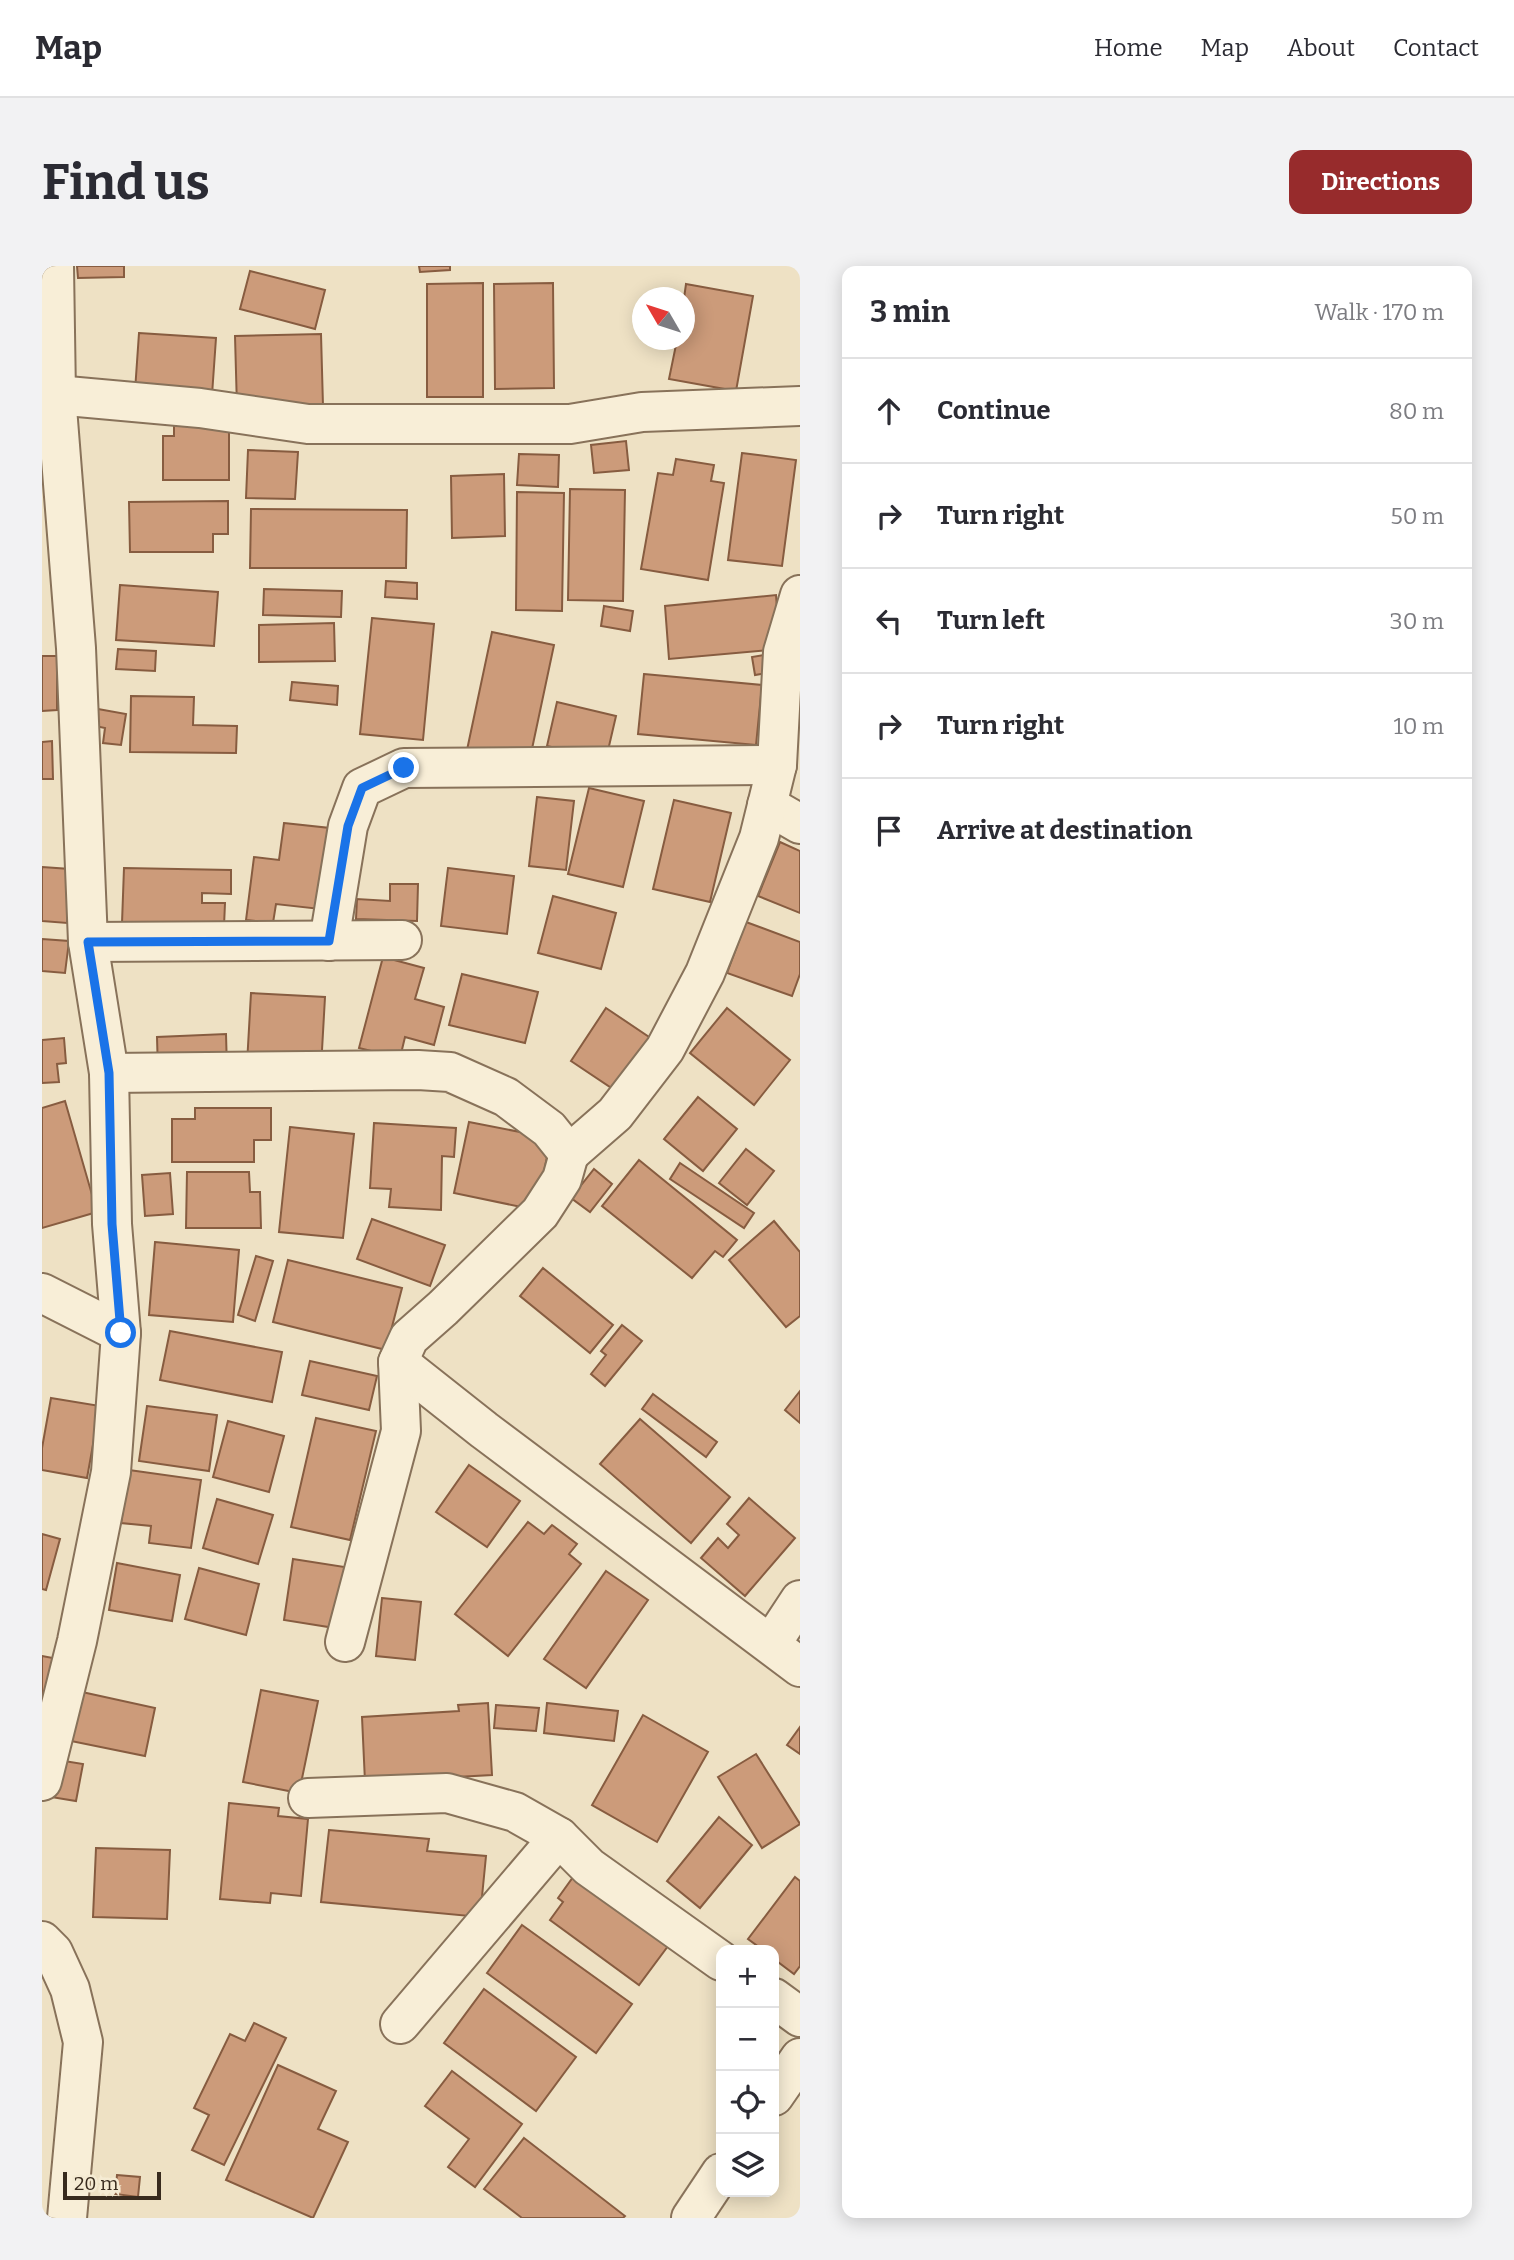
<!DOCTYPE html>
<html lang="en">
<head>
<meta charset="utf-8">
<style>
  body { margin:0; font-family:Bitter,serif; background:#f2f2f3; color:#2b2b33 }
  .controls { position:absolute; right:21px; bottom:21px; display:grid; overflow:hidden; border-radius:14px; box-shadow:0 4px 18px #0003 }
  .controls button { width:63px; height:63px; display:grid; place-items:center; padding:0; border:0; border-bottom:2px solid #e1e1e2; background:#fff; color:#2b2b33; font:35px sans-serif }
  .compass { position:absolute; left:590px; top:21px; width:63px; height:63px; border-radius:50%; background:#fff; box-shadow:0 4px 18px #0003; rotate:309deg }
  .scale { position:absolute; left:21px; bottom:18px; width:98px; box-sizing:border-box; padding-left:7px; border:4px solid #382b1e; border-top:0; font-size:19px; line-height:24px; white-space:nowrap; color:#382b1e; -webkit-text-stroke:5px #f5ebd3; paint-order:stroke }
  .stop { position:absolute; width:21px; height:21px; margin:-16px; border:5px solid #1a73e8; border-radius:50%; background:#fff }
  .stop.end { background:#1a73e8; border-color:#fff; box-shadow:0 2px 7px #0008 }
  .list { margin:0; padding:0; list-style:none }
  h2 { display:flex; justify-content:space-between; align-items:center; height:91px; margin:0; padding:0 28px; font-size:30px }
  h2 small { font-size:23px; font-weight:400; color:#7c7c81 }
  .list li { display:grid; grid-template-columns:46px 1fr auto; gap:21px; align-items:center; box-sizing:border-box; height:105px; padding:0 28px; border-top:2px solid #e1e1e2 }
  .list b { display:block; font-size:26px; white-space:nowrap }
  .list em { font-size:23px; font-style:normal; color:#7c7c81 }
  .icon { flex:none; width:38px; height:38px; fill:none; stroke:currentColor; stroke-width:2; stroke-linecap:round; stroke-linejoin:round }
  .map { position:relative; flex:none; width:758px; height:1952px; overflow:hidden; border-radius:14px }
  header { display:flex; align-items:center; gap:42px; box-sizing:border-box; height:98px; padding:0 35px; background:#fff; border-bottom:2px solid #e1e1e2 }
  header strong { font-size:33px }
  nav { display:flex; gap:38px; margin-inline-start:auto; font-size:24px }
  .intro { display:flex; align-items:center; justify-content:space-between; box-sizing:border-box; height:168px; padding:0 42px }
  h1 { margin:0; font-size:49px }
  .button { padding:18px 32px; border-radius:14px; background:#972b2c; color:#fff; font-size:24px; font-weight:700 }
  main { display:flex; gap:42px; padding:0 42px }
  aside { flex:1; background:#fff; border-radius:14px; box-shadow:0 4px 18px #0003 }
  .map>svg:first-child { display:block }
  .building { fill:#cc9b7a; stroke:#875c40; stroke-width:2 }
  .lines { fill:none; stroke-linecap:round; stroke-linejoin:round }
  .minor-casing { stroke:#88725a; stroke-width:42 }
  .minor { stroke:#f8eed7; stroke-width:38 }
  .route { stroke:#1a73e8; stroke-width:9 }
</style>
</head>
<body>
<header>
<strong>Map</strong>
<nav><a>Home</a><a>Map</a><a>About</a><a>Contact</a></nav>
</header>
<div class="intro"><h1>Find us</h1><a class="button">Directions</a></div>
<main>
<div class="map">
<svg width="758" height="1952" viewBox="0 0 758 1952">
  <rect width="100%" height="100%" fill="#eee1c4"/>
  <g class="building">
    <polygon points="35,0 82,0 82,11 36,12"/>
    <polygon points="377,0 408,0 408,4 378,6"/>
    <polygon points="208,5 283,24 273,63 198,43"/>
    <polygon points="441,17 441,131 385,131 385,18"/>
    <polygon points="511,17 512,122 453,123 452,18"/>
    <polygon points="644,18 711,30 694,125 627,113 635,74 642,74 642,32"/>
    <polygon points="97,67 174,72 170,129 93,125"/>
    <polygon points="279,68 281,140 195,142 193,70"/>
    <polygon points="187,155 187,214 121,214 121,170 132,170 132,156"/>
    <polygon points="584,175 587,204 552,207 549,179"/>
    <polygon points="206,184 256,186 253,233 204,232"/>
    <polygon points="700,187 754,194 740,300 686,294"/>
    <polygon points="477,188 517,189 516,221 475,219"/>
    <polygon points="634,193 672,199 669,215 682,217 666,314 599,303 616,207 631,209"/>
    <polygon points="462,208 463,270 410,272 409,210"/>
    <polygon points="528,223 583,224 581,335 526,334"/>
    <polygon points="475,226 522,227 520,345 474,344"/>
    <polygon points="186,235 186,268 171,268 171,286 88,286 87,236"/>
    <polygon points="209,243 365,244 364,302 208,302"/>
    <polygon points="344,315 375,317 375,333 343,331"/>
    <polygon points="78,319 176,326 172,380 74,374"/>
    <polygon points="222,323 300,325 299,351 221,349"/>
    <polygon points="734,329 738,383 627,393 623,340"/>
    <polygon points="562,340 591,345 588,365 559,360"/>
    <polygon points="330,352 392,358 381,474 318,468"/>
    <polygon points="292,357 293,395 217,396 217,359"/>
    <polygon points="450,366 512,379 487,497 425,484"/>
    <polygon points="76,383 114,385 113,405 74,403"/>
    <polygon points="735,387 738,405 713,409 710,391"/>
    <polygon points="0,390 15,390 15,444 0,445"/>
    <polygon points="602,408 720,419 714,479 596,468"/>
    <polygon points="250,416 296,420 295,439 248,434"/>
    <polygon points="89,430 152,431 151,459 195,460 194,487 88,486"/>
    <polygon points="515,436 574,450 564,493 505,480"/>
    <polygon points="56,443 84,448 79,479 61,477 63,462 53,460"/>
    <polygon points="10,475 11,513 0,513 0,476"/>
    <polygon points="547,522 602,535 581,621 526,608"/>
    <polygon points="495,531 532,535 524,604 487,600"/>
    <polygon points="632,534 689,547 668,636 611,623"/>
    <polygon points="242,557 297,563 287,644 234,638 231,657 204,654 212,591 237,594"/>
    <polygon points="738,576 758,585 758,647 716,630"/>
    <polygon points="0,601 28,603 25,657 0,655"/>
    <polygon points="82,602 189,604 189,628 160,627 160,637 183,637 182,660 80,657"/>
    <polygon points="406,602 472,610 465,668 399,660"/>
    <polygon points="348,618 376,618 375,655 314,653 315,633 348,635"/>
    <polygon points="511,630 574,647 559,703 496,687"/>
    <polygon points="704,656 758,676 758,708 750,730 685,707"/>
    <polygon points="0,673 27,675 23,707 0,705"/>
    <polygon points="341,691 382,702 373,733 402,741 392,779 363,771 358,792 317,782"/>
    <polygon points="420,708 496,726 483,777 407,759"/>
    <polygon points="209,727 283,731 279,802 205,798"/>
    <polygon points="564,742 616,777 580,829 529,795"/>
    <polygon points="685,742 748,794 712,839 648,787"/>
    <polygon points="184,768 185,803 116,806 115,771"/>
    <polygon points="22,772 24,797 15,798 17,816 0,817 0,774"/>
    <polygon points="656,831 695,863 661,905 622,873"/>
    <polygon points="23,835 55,946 0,962 0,842"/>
    <polygon points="153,842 229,842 229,874 212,874 212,896 130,896 130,853 153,853"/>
    <polygon points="427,856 509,872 494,944 412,927"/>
    <polygon points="332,857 414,862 412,891 400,890 399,944 347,941 349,923 328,922"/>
    <polygon points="248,861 312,868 301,972 237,966"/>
    <polygon points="704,883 732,905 705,939 677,917"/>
    <polygon points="597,894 695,974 681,991 673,985 650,1012 560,940"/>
    <polygon points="638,897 712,947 702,962 628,913"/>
    <polygon points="552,903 570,918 548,946 529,932"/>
    <polygon points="145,906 207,906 208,926 218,926 219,962 144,962"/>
    <polygon points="128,907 131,948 103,950 100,909"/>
    <polygon points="330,953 403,979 388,1020 315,993"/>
    <polygon points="732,955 758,986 758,1050 744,1061 687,994"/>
    <polygon points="113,976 197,984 191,1056 107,1049"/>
    <polygon points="214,990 231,995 213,1055 196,1049"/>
    <polygon points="246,994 360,1022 344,1084 231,1056"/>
    <polygon points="501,1002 571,1059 548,1087 478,1030"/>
    <polygon points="580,1059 600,1075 563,1120 549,1108 564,1089 559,1085"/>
    <polygon points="128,1065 240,1086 230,1136 118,1114"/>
    <polygon points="268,1095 335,1110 327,1144 260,1129"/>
    <polygon points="758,1125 758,1157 743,1144"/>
    <polygon points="611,1128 675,1176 664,1191 600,1143"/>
    <polygon points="9,1132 58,1140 45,1212 0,1204 0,1182"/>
    <polygon points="105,1140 175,1149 167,1205 97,1195"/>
    <polygon points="274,1152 334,1165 308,1274 249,1261"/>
    <polygon points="598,1153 688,1231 649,1277 558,1198"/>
    <polygon points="186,1155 242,1170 227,1226 171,1211"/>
    <polygon points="427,1199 478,1235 445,1281 394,1246"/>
    <polygon points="87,1204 159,1214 149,1282 107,1277 109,1260 79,1257"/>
    <polygon points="707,1232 753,1272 703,1330 659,1292 676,1272 686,1282 697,1269 685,1258"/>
    <polygon points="175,1233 231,1249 216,1298 161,1282"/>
    <polygon points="486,1256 502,1268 510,1259 535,1278 527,1288 539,1298 466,1390 413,1348"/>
    <polygon points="0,1268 18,1273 4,1324 0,1323"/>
    <polygon points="251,1293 309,1302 299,1363 242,1354"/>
    <polygon points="75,1297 138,1309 130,1355 67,1344"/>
    <polygon points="157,1302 217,1318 204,1369 143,1353"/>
    <polygon points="564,1305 606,1334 544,1422 502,1393"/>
    <polygon points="340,1332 379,1336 373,1394 334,1390"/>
    <polygon points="0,1390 16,1393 0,1455"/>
    <polygon points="219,1424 276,1435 257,1527 201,1516"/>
    <polygon points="40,1426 113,1442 103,1490 29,1475"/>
    <polygon points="446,1437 450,1509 323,1516 320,1451 417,1445 416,1439"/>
    <polygon points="505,1437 576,1445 572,1475 502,1467"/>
    <polygon points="454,1439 497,1442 494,1465 452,1462"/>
    <polygon points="601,1449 666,1486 615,1576 550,1539"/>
    <polygon points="758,1461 758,1488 745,1479"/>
    <polygon points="714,1488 758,1558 720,1582 676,1511"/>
    <polygon points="16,1494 41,1498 34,1535 9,1531"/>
    <polygon points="187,1537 237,1542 236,1550 266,1553 259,1630 229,1627 228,1637 178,1633"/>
    <polygon points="677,1551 710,1579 658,1642 625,1615"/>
    <polygon points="287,1564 387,1573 385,1585 444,1590 438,1651 279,1636"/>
    <polygon points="54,1582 128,1584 125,1653 51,1651"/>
    <polygon points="534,1607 629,1676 597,1719 508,1654 521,1636 516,1632"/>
    <polygon points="753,1611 758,1615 758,1700 752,1708 732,1693 732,1684 721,1684 706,1673"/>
    <polygon points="480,1659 590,1738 554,1787 445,1707"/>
    <polygon points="442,1723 534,1791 494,1845 402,1777"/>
    <polygon points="212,1757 244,1772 182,1899 150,1884 167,1849 152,1842 188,1768 203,1775"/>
    <polygon points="236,1799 294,1825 276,1863 306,1876 271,1952 184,1914"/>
    <polygon points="410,1805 480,1858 433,1921 406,1901 427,1873 383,1840"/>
    <polygon points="482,1872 583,1950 581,1952 480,1952 442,1923"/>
    <polygon points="75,1909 98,1911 96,1931 73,1928"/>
  </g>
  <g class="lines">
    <defs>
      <g id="minor">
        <polyline points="14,129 158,142 266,158 528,158 600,146 758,140"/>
        <polyline points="725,539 758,558"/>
        <polyline points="287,675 306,560 320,522 362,502 735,499"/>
        <polyline points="46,676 360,674"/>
        <polyline points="67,807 376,804 408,806 464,831 507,863 527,888 520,913 498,947 401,1042 367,1072 356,1096 359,1165 303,1376"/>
        <polyline points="527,888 573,848 623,783 663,707 717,572 735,499 741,386 758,329"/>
        <polyline points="0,1027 79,1067"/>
        <polyline points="356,1096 442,1164 758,1401"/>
        <polyline points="729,1378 758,1334"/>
        <polyline points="0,1515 35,1375 69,1206 79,1067 70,958 67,807 46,676 34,382 14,129 12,0"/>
        <polyline points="266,1532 405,1527 473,1546 517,1571 547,1601 679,1695"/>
        <polyline points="0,1675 11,1686 28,1723 41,1776 25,1952"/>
        <polyline points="732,1732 758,1751"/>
        <polyline points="358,1758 517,1571"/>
        <polyline points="732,1830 758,1792"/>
        <polyline points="649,1952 679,1907"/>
      </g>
    </defs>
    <use href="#minor" class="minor-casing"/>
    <use href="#minor" class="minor"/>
  </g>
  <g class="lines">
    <polyline class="route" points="79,1067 70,958 67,807 46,676 287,675 306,560 320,522 362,502"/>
  </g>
</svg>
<div class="controls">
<button>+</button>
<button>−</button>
<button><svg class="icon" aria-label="locate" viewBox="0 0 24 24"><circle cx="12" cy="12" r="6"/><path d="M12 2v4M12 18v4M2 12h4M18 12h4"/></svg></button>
<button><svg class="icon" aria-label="layers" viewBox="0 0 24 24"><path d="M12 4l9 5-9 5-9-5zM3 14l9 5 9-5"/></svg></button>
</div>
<svg class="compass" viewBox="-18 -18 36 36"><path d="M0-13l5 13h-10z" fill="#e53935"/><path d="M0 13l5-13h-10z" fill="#7c7c81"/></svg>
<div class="scale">20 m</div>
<div class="stop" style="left:79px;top:1067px"></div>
<div class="stop end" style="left:362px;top:502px"></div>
</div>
<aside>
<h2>3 min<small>Walk · 170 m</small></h2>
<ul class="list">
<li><svg class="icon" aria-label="ahead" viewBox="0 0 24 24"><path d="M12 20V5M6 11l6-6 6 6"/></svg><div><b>Continue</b></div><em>80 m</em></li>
<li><svg class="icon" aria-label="right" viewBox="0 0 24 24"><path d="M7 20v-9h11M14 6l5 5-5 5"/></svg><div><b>Turn right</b></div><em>50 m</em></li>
<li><svg class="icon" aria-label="left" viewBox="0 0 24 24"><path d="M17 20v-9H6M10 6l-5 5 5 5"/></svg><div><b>Turn left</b></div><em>30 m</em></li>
<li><svg class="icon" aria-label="right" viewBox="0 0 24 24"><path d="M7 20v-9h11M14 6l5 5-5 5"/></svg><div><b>Turn right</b></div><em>10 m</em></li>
<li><svg class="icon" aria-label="arrive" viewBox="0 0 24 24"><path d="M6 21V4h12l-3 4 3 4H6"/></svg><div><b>Arrive at destination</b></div></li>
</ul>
</aside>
</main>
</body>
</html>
